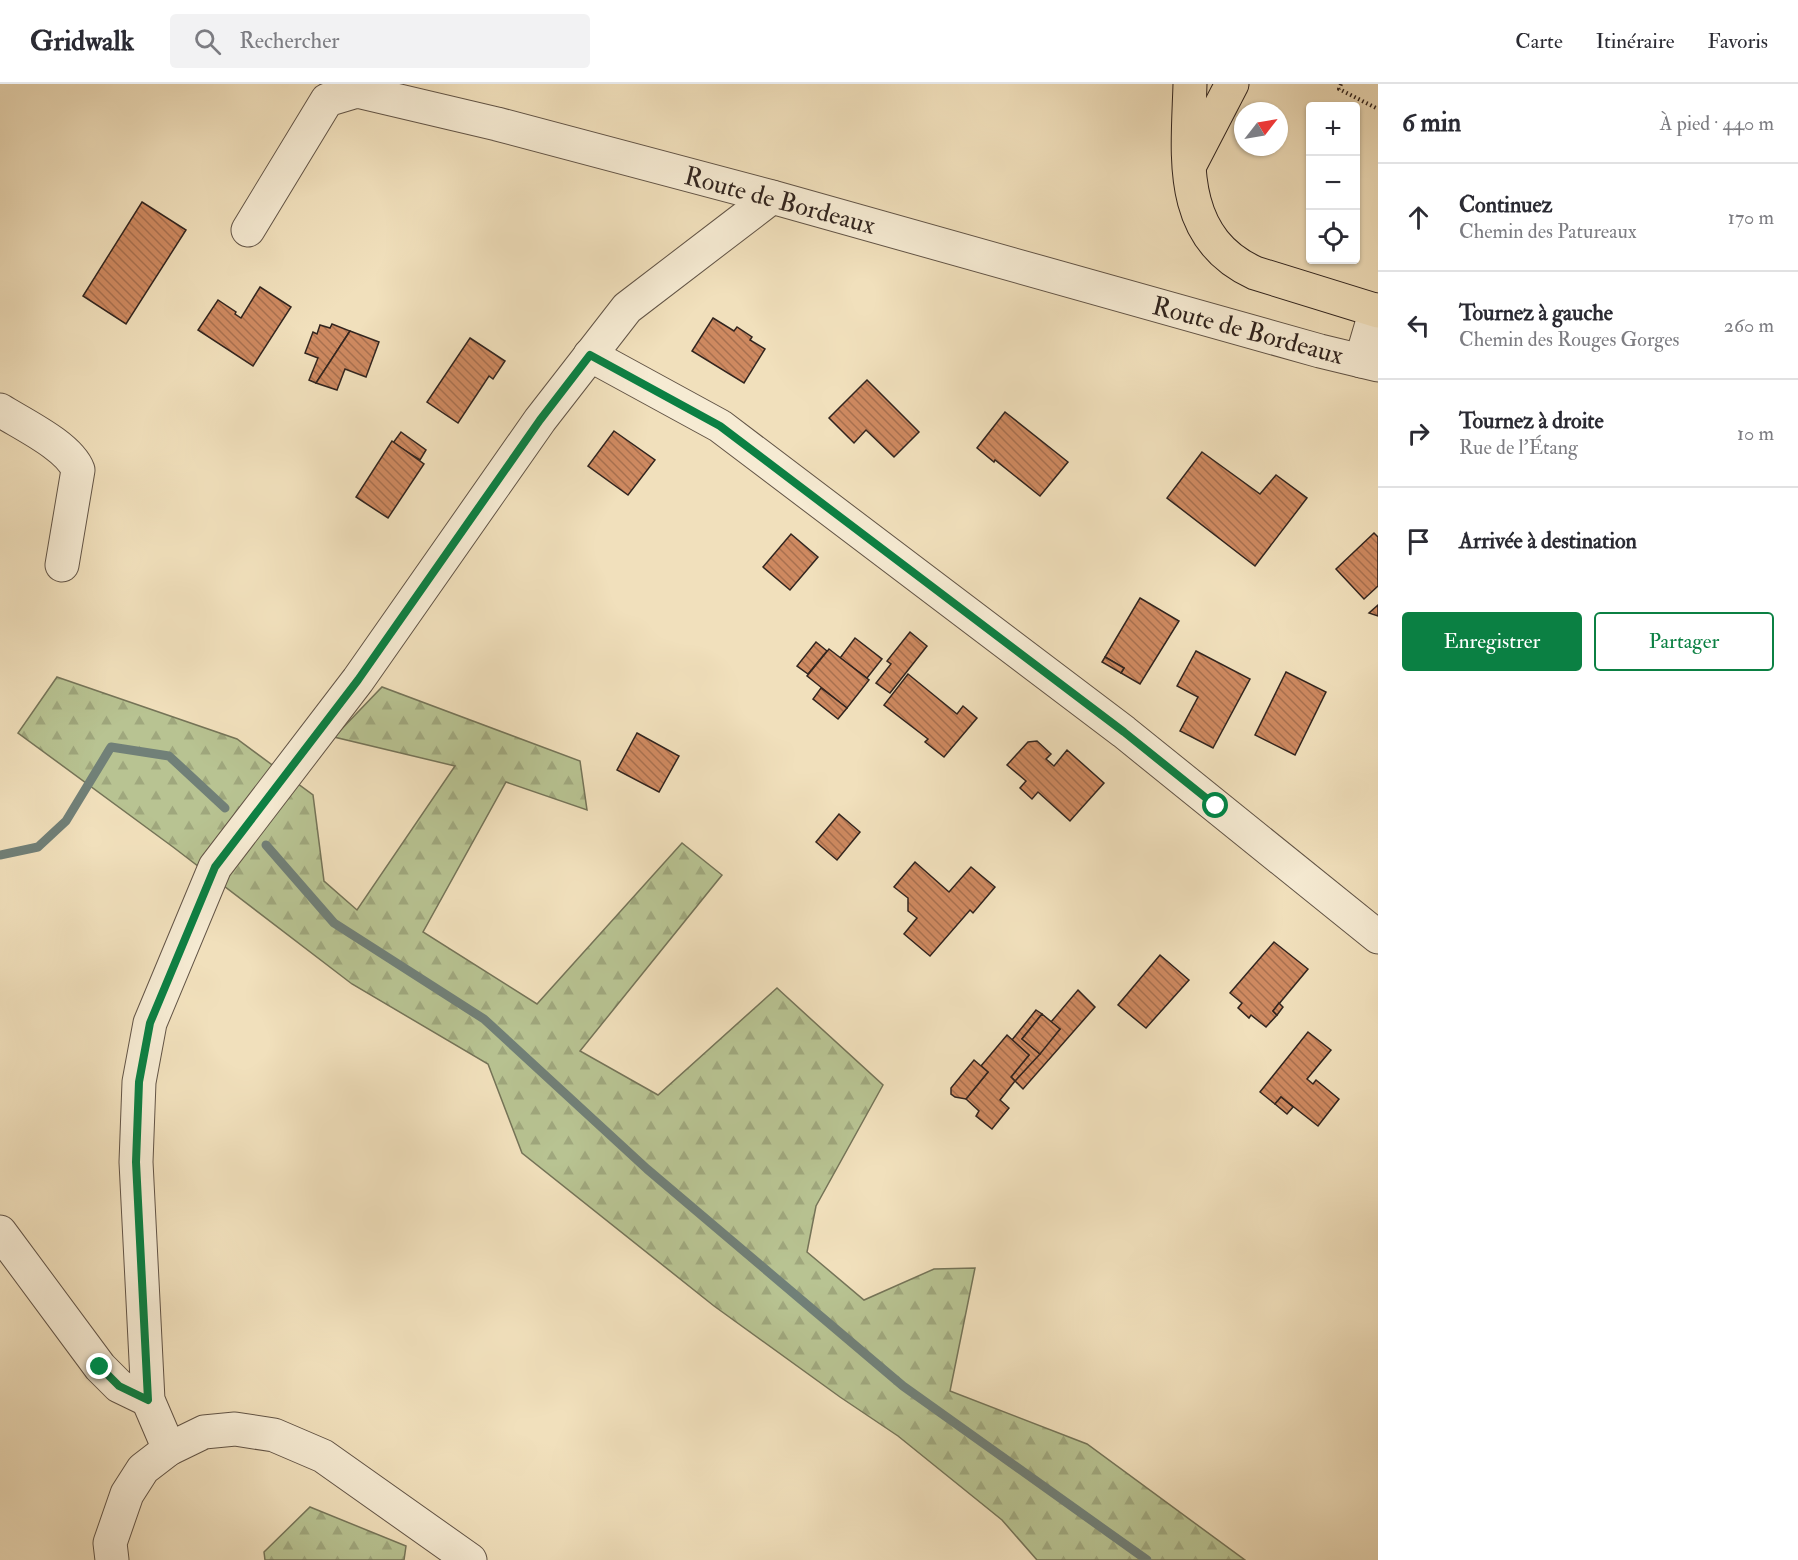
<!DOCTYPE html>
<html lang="fr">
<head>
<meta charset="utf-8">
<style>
  body { margin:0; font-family:"IM FELL Double Pica",serif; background:#f2f2f3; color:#2b2b33 }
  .controls { position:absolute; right:18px; top:18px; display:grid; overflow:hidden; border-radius:6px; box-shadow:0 2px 4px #0004 }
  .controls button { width:54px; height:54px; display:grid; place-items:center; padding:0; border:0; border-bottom:2px solid #e1e1e2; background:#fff; color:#2b2b33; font:30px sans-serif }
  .compass { position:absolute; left:1234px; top:18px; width:54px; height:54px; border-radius:50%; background:#fff; box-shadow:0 2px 4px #0004; rotate:59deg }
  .stop { position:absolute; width:18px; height:18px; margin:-14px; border:4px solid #0b8043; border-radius:50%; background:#fff }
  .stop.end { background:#0b8043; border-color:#fff; box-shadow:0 2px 6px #0008 }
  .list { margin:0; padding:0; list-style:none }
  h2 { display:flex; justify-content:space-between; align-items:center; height:78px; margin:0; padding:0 24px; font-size:26px }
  h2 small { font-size:20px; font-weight:400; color:#7c7c81 }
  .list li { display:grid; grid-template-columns:39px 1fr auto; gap:18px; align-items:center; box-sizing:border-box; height:108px; padding:0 24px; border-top:2px solid #e1e1e2 }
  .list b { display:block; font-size:22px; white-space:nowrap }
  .list p { margin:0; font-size:20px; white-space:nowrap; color:#7c7c81 }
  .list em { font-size:20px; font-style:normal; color:#7c7c81 }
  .actions { display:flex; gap:12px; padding:18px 24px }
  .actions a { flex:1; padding:14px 0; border:2px solid #0b8043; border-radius:6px; text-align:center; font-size:21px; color:#0b8043 }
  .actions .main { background:#0b8043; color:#fff }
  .icon { flex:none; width:33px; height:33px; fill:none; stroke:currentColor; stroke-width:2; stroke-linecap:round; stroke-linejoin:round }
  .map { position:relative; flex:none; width:1378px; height:1476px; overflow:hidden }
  header { display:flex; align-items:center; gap:36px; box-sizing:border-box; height:84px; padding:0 30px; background:#fff; border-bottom:2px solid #e1e1e2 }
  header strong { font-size:28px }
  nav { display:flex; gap:33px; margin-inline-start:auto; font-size:21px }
  .search { width:420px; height:54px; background:#f2f2f3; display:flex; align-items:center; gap:15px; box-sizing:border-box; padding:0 21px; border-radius:6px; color:#7c7c81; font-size:22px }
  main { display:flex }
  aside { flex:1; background:#fff }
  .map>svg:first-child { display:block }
  .forest { fill:url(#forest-firs); stroke:#757458; stroke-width:1.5 }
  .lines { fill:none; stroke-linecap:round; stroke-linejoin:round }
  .stream { stroke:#718078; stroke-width:9 }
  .building { fill:url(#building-back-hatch); stroke:#32251f; stroke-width:1.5 }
  .minor-casing { stroke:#625446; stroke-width:35 }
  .major-casing { stroke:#32251f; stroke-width:35 }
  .path { stroke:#32251f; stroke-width:4; stroke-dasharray:1.5 3; stroke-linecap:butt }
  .minor { stroke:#f6ebd3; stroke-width:33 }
  .major { stroke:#f1e0bc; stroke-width:33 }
  .route { stroke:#0b8043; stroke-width:8 }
  .labels { text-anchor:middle; stroke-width:5; stroke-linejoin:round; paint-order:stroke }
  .street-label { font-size:26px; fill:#32251f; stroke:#f6ebd3 }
</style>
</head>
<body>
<header>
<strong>Gridwalk</strong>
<div class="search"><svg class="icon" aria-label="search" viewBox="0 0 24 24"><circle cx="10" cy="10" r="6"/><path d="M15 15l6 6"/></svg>Rechercher</div>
<nav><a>Carte</a><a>Itinéraire</a><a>Favoris</a></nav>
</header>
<main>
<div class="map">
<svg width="1378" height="1476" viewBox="0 0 1378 1476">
  <defs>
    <pattern id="forest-firs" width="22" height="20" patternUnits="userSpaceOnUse" patternTransform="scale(1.5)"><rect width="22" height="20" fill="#b8c392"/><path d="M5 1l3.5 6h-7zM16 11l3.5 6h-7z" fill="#9fa77d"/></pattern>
    <pattern id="building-back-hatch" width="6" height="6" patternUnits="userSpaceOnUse" patternTransform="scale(1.5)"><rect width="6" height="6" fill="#ce8960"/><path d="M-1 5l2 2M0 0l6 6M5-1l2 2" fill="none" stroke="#a8704f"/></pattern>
  </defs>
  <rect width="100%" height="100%" fill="#f1e0bc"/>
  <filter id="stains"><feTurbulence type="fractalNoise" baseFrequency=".00333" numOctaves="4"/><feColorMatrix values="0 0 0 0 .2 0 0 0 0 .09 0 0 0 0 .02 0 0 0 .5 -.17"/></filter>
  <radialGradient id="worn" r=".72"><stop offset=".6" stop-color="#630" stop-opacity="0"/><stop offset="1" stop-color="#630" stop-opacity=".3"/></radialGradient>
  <g class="forest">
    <polygon points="57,593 237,655 313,711 324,797 357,826 455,682 334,653 382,603 580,677 587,726 506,698 423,848 537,920 682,759 722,791 580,967 658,1011 777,904 883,1001 816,1122 807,1168 864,1216 934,1185 975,1184 950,1307 1087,1360 1245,1476 1037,1476 1002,1436 898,1352 840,1313 714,1222 522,1069 488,980 352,900 173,763 18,649"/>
    <polygon points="310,1423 406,1462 404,1476 265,1476 264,1468"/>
  </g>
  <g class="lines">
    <g class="stream">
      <polyline points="266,761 334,839 484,935 647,1085 903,1302 1147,1476"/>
      <polyline points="0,771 38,763 66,737 111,663 169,672 225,724"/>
    </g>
  </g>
  <g class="building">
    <polygon points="142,118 186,146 126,240 83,212"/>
    <polygon points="260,203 291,223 253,282 198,246 218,216 236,228 235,230 241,234"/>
    <polygon points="713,234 734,247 737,243 752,253 750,256 765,265 744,299 692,267"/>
    <polygon points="332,240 350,247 316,299 309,296 318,274 305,269 313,248 317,250 320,241 330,244"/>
    <polygon points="350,247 379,258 366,293 345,285 337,306 316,299"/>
    <polygon points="470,254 505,277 493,295 489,292 458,339 427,318"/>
    <polygon points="867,296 919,348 894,373 866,346 854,359 829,334"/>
    <polygon points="1005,328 1068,378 1040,412 995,376 994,378 977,364"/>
    <polygon points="614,347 655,376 628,411 588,382"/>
    <polygon points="401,348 426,366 420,376 393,359"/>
    <polygon points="392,357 424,380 388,434 356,413"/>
    <polygon points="1202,368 1260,410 1276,391 1307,414 1255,482 1167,414"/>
    <polygon points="1374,449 1378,453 1378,502 1364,515 1336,485"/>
    <polygon points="791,450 818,473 790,506 763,483"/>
    <polygon points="1140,514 1179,537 1140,600 1121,589 1124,584 1105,573"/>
    <polygon points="1378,521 1378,532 1369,529"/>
    <polygon points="910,548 927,562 890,609 876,599 891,580 887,577"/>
    <polygon points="855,554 882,575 867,594 840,574"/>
    <polygon points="816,558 827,567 808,590 797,582"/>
    <polygon points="829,565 869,596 847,624 807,592"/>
    <polygon points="1196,567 1250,595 1213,664 1180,647 1198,613 1177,602"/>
    <polygon points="1105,573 1124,584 1121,589 1102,578"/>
    <polygon points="1286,588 1326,608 1295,671 1255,651"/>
    <polygon points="908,590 957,630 963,622 977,634 944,673 925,658 928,655 884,621"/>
    <polygon points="821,604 847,624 838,635 813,615"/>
    <polygon points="637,649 679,672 659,708 617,686"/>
    <polygon points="1037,657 1051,670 1046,675 1054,682 1067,666 1104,699 1070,737 1038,708 1032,715 1020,704 1026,697 1007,681 1028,658"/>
    <polygon points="839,730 860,748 837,776 816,758"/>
    <polygon points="915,778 949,808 971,783 995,803 973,829 970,826 930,872 904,850 917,834 908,827 908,814 894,803"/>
    <polygon points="1274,858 1308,885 1273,927 1277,931 1266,943 1251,931 1249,934 1238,924 1242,919 1230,909"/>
    <polygon points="1160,871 1189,896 1146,944 1118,921"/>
    <polygon points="1078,906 1095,923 1023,1005 1015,997 1060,945 1051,938"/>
    <polygon points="1279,919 1283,923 1277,931 1273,927"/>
    <polygon points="1036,926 1042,930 1022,955 1040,970 1015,997 1011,993 1029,971 1012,956"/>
    <polygon points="1042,930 1060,945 1040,970 1022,955"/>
    <polygon points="1308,948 1331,966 1307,995 1313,1000 1316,996 1339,1015 1318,1042 1281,1013 1275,1020 1260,1008"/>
    <polygon points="1007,951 1029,971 1011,993 1015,997 1000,1016 1009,1024 992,1045 976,1032 979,1027 966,1015 988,988 981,982"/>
    <polygon points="974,976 988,988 966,1015 955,1013 951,1010 951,1004"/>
    <polygon points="1281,1013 1293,1023 1287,1030 1275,1020"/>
  </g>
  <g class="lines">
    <defs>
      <g id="minor">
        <polyline points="248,146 327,16 357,7 497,40 772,113 1320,267 1378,281"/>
        <polyline points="590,271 720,342 1124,648 1378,853"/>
        <polyline points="1361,277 1376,226"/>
        <path d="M0,326c22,14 69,36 78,60l-16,95"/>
        <polyline points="0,1148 100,1283 119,1302 148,1316"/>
        <polyline points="169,1365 148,1316 136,1078 139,998 150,939 215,783 358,596 540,336 627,224 772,113"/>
        <polyline points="112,1476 110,1459 127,1410 143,1385 169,1365 204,1348 235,1345 274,1351 323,1372 470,1476"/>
      </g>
      <g id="major">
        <path d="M1190,0c-2,71 -14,153 65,189l123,38"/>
        <polyline points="1191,79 1232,0"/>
      </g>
    </defs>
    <use href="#minor" class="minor-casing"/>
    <use href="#major" class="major-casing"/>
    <polyline class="path" points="1341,0 1339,5 1378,25"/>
    <use href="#minor" class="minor"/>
    <use href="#major" class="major"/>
  </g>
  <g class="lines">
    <polyline class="route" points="100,1283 119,1302 148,1316 136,1078 139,998 150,939 215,783 358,596 540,336 590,271 720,342 1124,648 1216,722"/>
  </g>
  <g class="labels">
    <g class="street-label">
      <text transform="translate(780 116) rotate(15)" y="9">Route de Bordeaux</text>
      <text transform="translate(1248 246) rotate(15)" y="9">Route de Bordeaux</text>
    </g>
  </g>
  <rect width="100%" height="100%" filter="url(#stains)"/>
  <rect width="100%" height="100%" fill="url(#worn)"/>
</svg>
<div class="controls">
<button>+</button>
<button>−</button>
<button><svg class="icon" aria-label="locate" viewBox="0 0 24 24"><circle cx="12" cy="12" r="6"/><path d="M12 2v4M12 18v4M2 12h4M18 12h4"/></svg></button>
</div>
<svg class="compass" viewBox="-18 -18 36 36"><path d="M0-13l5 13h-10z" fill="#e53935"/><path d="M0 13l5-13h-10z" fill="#7c7c81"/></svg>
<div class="stop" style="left:1216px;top:722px"></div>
<div class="stop end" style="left:100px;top:1283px"></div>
</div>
<aside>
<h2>6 min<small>À pied · 440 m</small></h2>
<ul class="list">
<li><svg class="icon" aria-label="ahead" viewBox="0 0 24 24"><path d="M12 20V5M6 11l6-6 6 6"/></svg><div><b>Continuez</b><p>Chemin des Patureaux</p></div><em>170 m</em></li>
<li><svg class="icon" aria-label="left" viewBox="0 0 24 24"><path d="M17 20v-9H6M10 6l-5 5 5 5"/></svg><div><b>Tournez à gauche</b><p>Chemin des Rouges Gorges</p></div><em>260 m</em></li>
<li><svg class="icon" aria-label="right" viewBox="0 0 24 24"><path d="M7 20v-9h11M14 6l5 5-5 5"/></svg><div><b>Tournez à droite</b><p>Rue de l'Étang</p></div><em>10 m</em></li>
<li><svg class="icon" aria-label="arrive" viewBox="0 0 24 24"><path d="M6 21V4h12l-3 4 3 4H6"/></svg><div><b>Arrivée à destination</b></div></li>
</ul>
<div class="actions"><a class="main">Enregistrer</a><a>Partager</a></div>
</aside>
</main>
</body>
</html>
